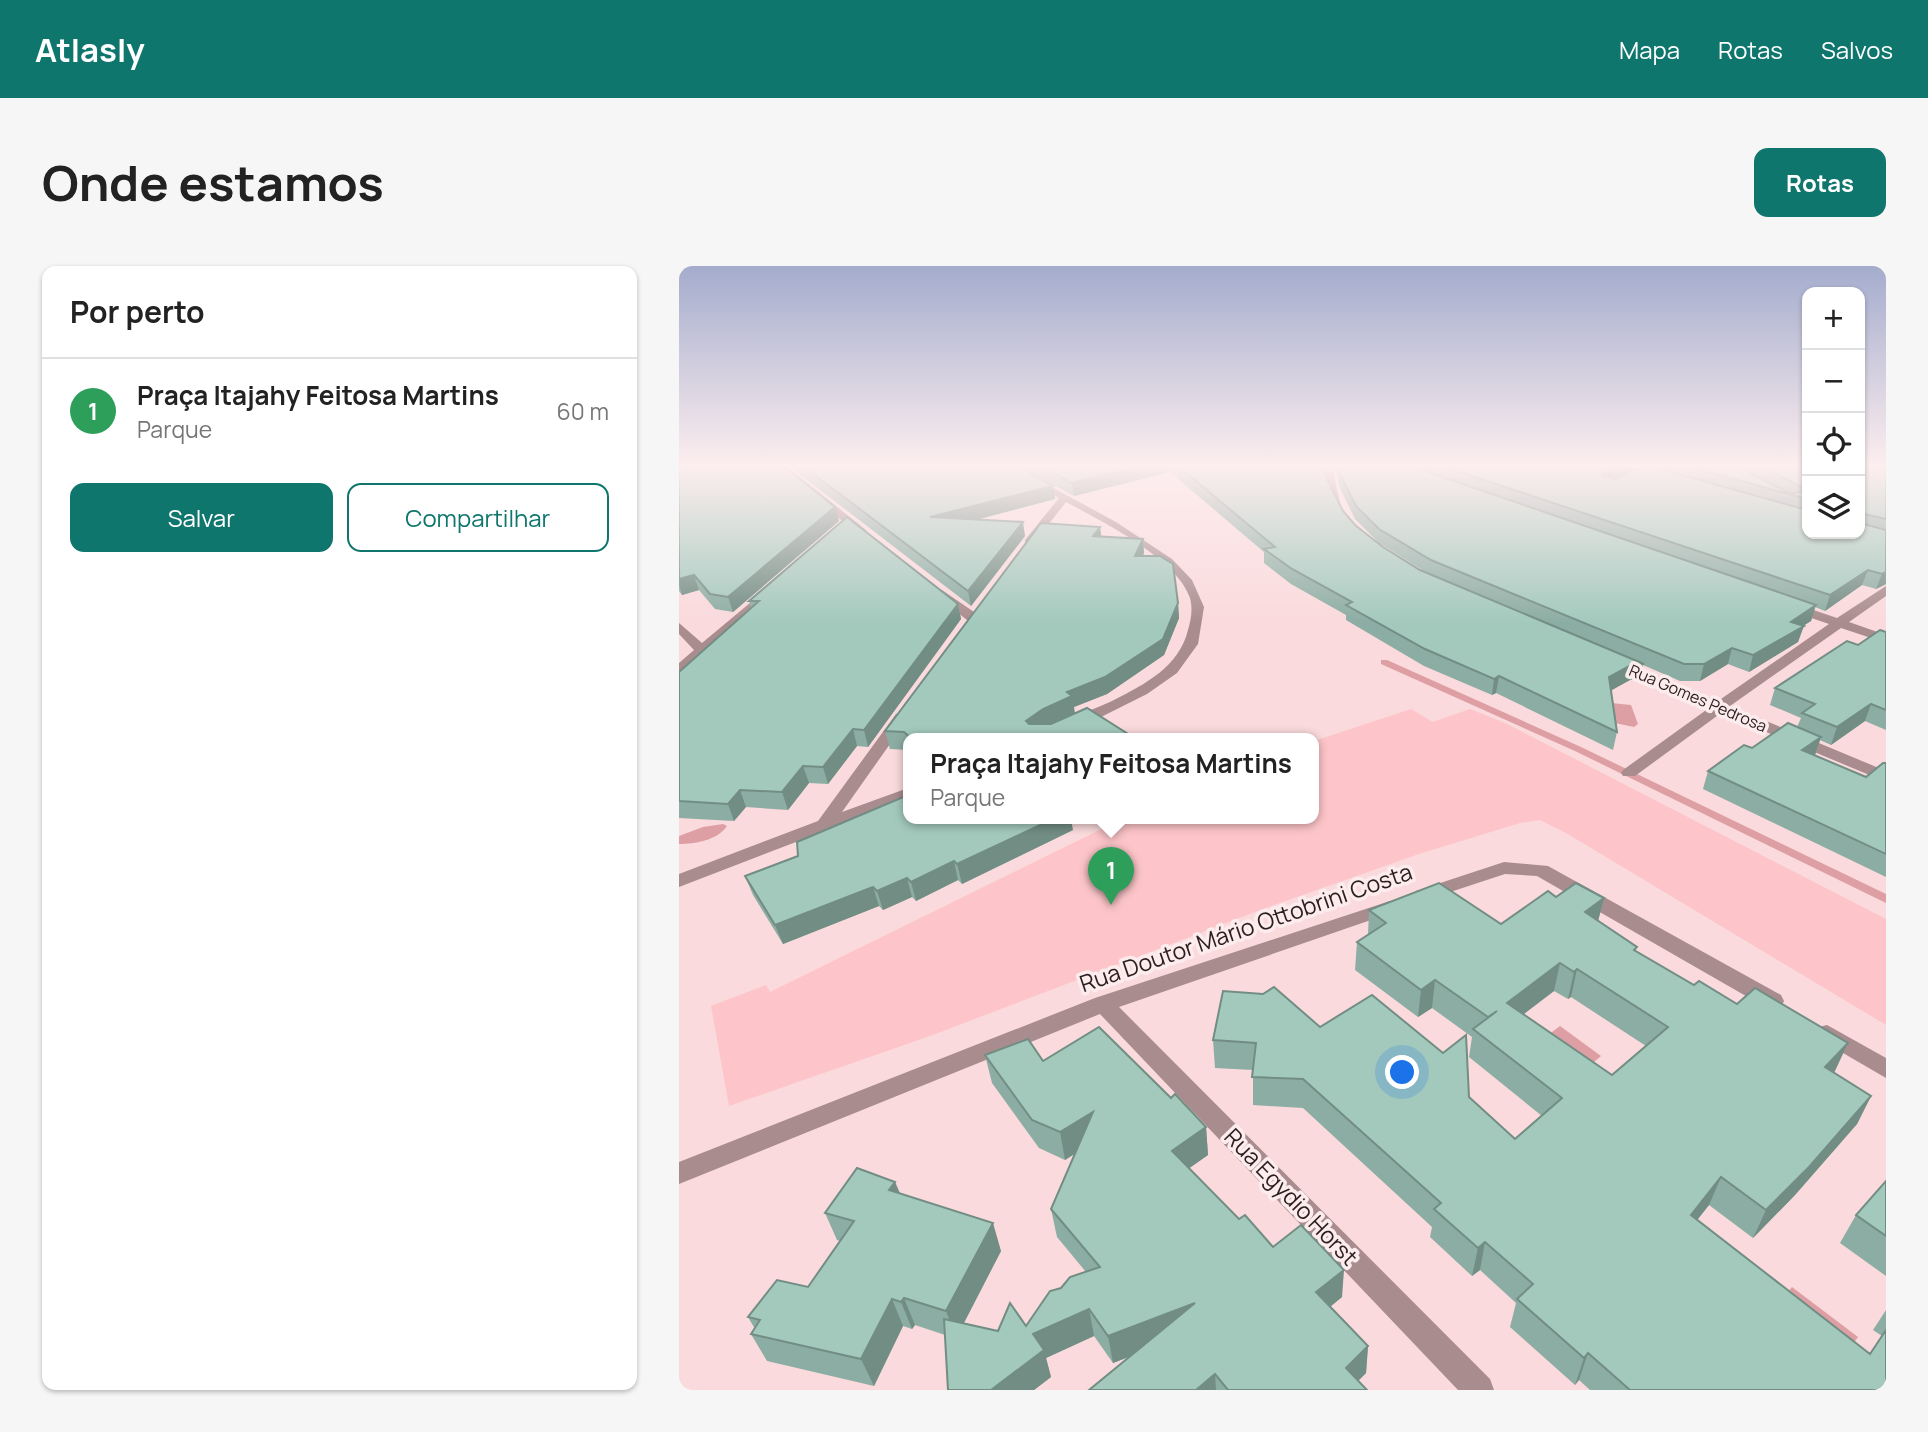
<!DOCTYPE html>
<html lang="pt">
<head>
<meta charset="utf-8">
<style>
  body { margin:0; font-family:Manrope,sans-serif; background:#f6f6f6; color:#222 }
  .controls { position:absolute; right:21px; top:21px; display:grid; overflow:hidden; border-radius:14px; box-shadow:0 2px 5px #0004 }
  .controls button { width:63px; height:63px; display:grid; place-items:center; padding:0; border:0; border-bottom:2px solid #e0e0e0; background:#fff; color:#222; font:35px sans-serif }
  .you { position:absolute; left:724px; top:807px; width:24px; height:24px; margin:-18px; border:5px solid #fff; border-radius:50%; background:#1a73e8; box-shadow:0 0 0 10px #1a73e833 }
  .badge { display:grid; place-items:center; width:46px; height:46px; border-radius:50%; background:#0f766e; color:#fff; font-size:23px; font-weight:700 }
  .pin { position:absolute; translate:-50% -58px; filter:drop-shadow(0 2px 4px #0008) }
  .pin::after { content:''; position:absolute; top:37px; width:24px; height:21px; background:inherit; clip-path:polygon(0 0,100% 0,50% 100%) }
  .popup { position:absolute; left:224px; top:467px; width:416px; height:91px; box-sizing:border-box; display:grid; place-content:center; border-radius:14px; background:#fff; filter:drop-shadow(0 2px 5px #0005); font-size:23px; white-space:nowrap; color:#767676 }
  .popup b { font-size:26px; color:#222 }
  .popup::after { content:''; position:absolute; left:50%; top:100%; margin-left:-14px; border:14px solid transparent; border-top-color:#fff }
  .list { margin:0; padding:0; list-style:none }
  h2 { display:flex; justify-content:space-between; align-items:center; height:91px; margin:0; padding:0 28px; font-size:30px }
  h2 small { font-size:23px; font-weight:400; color:#767676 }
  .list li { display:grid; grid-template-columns:46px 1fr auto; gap:21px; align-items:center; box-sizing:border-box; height:105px; padding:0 28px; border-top:2px solid #e0e0e0 }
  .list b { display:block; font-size:26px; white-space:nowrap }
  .list p { margin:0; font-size:23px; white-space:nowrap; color:#767676 }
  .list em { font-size:23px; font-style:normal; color:#767676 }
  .actions { display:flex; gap:14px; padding:21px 28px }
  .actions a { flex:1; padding:16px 0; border:2px solid #0f766e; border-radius:14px; text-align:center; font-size:24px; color:#0f766e }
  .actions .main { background:#0f766e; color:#fff }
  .icon { flex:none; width:38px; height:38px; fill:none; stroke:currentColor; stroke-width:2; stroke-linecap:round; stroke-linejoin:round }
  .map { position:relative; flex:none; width:1207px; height:1124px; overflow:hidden; border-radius:14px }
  header { display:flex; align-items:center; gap:42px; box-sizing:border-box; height:98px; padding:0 35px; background:#0f766e; color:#fff }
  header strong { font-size:33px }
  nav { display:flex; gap:38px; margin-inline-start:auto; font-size:24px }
  .intro { display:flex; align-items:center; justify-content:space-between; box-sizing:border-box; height:168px; padding:0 42px }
  h1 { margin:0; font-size:49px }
  .button { padding:18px 32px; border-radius:14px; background:#0f766e; color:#fff; font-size:24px; font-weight:700 }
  main { display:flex; gap:42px; padding:0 42px }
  aside { flex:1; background:#fff; border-radius:14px; box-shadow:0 2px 5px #0004 }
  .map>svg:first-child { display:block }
  .green { fill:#fdc5c9 }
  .water { fill:#de9fa4 }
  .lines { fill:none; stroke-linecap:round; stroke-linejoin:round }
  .stream { fill:#de9fa4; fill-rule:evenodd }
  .street { fill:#a98c8e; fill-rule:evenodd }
  .primary { fill:#74454a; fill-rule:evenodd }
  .wall { fill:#8cada3; fill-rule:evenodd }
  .shaded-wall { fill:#728d84 }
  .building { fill:#a3c9bd; stroke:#728d84; stroke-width:2; fill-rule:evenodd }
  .labels { text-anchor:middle; stroke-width:7; stroke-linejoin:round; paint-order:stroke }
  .far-street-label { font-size:16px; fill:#2c1e1f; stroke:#fceced }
  .near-street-label { font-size:23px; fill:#2c1e1f; stroke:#fceced }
</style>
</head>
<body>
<header>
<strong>Atlasly</strong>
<nav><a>Mapa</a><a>Rotas</a><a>Salvos</a></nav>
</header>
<div class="intro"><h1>Onde estamos</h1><a class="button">Rotas</a></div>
<main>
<aside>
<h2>Por perto<small></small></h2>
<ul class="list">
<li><span class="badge" style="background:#2e9e5b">1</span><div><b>Praça Itajahy Feitosa Martins</b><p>Parque</p></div><em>60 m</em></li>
</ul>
<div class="actions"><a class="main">Salvar</a><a>Compartilhar</a></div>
</aside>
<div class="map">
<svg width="1207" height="1124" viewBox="0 0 1207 1124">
  <rect width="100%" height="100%" fill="#fadadc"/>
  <polygon class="green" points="732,443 754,456 791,443 826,457 1207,653 1207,759 887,567 861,554 841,557 740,588 584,643 251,770 50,840 32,740 87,719 91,726 443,553 635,553 635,475"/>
  <g class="water">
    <polygon points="932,437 952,439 959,458 955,461 936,457"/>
    <path d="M44,558l4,2c-9,14 -32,18 -48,18v-8l24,-9z"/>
    <polygon points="881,760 922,790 907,803 865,772"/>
    <polygon points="1113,1021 1179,1071 1164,1091 1097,1040"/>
  </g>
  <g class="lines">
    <polygon class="stream" points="702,394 708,394 902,481 1207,628 1207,637 896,485 702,398"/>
    <g class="street">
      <polygon points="96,200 107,200 187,264 187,268 179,268"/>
      <path d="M322,200h12l103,56 56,37 20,21 12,27 -6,37 -21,29 -30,21 -50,25 -43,20h-22c13,-13 62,-29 82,-39 31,-16 65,-33 74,-70 3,-10 5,-21 2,-32 -13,-40 -89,-77 -124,-96l-33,42h-8v-4l34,-42z"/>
      <polygon points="643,200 653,200 662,242 654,242 648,229"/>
      <polygon points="1207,320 1207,330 1170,356 1207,369 1207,377 1162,362 1051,440 1207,505 1207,516 1042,447 956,510 944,510 942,507 944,504 1030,442 936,402 936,396 946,396 1039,435 1150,358 1109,344 1109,338 1117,338 1158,352"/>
      <polygon points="90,321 94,322 94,328 5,407 0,408 0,397 15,384 0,368 0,357 23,377"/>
      <polygon points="263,324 298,348 298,354 288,354 259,331 257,328"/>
      <polygon points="222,446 230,451 163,546 229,522 229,533 0,621 0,608 139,555 217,448"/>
      <polygon points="825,596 869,600 1102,729 1105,735 1102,741 1094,743 1086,741 858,610 826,608 744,635 737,633 735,629 737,625"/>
      <polygon points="711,635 718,637 721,641 718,645 440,741 811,1113 815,1124 779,1124 421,748 0,918 0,896 416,732"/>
      <polygon points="1148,759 1207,792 1207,812 1140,773 1137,767 1140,761"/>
    </g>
    <polygon class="primary" points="932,200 948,200 982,211 977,214"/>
  </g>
  <g class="wall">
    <polygon points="0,200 156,241 160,255 54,346 36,343 20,324 3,329 0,325"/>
    <polygon points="110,200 338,200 376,233 297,254 346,270 292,340"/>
    <polygon points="340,200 645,200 647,211 664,245 676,259 704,281 741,304 748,307 700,277 676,253 661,222 655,200 950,200 949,208 963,201 958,200 1128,200 1128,268 1181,200 1207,200 1207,318 1197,323 1183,319 1146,345 1136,341 1132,355 1124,360 1119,376 1070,406 1049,398 1021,415 1001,415 964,399 961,414 951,414 932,424 938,466 934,484 817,427 813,429 745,400 667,354 667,349 612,318 585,297 585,286 491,206 395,230"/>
    <polygon points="421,261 422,271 464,273 465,287 464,290 499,337 500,352 485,389 428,428 395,441 376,456 457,473 229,473 229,484 211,483 206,465"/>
    <polygon points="70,335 279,338 282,353 189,481 178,480 149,518 130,517 109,544 67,541 55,555 0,552 0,406 72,342"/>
    <polygon points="1207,366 1207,464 1186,455 1152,479 1141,474 1136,489 1187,511 1207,497 1207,611 1024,523 1029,505 1118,461 1122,452 1091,439 1096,422 1179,379"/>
    <polygon points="394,564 283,618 279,614 237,635 233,631 204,644 200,640 104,678 74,629 66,610 119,590"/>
    <path d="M877,631l48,1 -6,23 38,30 199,120 -2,1 38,24 -14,28 -62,71 -42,43 -44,-33 -12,15 173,134 12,-18 -9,-6 13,-20v80h-296l-11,-10 -4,5 -65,-58 6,-24 -36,-33 -8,6 -42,-39 2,-10 -129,-119 -50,-3v-35l-38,-2 -2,-28 107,-13 149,70 46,42 27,-23 -73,-59 3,-20 -40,-29 -14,9 -63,-47 2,-28 11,-7 1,-25 132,14zM875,725l14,8 3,-2 75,49 -34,29 -89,-61z"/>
    <polygon points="306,789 364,795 492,832 527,861 529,889 510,902 560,953 594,981 663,1031 651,1041 689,1080 687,1107 679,1115 688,1124 410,1124 450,1091 434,1097 415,1070 367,1092 372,1111 355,1124 269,1124 266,1069 236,1059 233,1063 224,1060 195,1120 88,1095 72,1068 76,1063 69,1051 129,1021 161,975 158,974 146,947 216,916 221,927 322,985 285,1057 319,1065 347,1060 382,1022 407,1006 378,971 372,943 395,888 386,894 360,882 313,817"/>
    <polygon points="1207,915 1207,1010 1161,977 1177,949"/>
  </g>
  <g class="shaded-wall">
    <polygon points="461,200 491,200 491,206 395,230 393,217"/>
    <polygon points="939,200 950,200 949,208 922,220 924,207"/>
    <polygon points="374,220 376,233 254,265 251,251"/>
    <polygon points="156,241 160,255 54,346 49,331"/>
    <polygon points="1186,248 1182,261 1181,262 1181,253"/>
    <polygon points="344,256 346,270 292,340 289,325"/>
    <polygon points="421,261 423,275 414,270"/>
    <polygon points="464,273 465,287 457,304 456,290"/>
    <polygon points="1189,304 1183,319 1146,345 1151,329"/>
    <polygon points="1207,306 1207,318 1197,323 1203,308"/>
    <polygon points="15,309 20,324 3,329 0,319 0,313"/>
    <polygon points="499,337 500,352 485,389 428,428 395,441 396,447 350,473 347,455 388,426"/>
    <polygon points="279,338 282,353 189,481 185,464"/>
    <polygon points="1137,339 1132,355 1122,361 1125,360 1119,376 1070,406 1074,389 1112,356"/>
    <polygon points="1053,382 1049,398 1021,415 1025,398"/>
    <polygon points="954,398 951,414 926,428 930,411"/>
    <polygon points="820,410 817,427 813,429 815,413"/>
    <polygon points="1192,438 1186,455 1152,479 1158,461"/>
    <polygon points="174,463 178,480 149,518 144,501"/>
    <polygon points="1142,471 1136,489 1123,484"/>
    <polygon points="124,500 130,517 109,544 103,526"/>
    <polygon points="61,524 67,541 55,555 49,538"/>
    <polygon points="374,553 392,553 394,564 283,618 278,598"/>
    <polygon points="275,595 279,614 237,635 232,616"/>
    <polygon points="228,612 233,631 204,644 198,625"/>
    <polygon points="194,621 200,640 104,678 96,659"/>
    <polygon points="925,632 918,659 906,646"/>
    <polygon points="881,697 875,725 823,765 828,737"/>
    <polygon points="898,703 892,731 889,733 895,706"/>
    <polygon points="756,714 753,742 739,751 742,724"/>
    <polygon points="1169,777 1156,805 1133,829 1146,801"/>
    <polygon points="1192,830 1178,858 1116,929 1074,972 1087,944"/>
    <polygon points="414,846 418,874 386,894 381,866"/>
    <polygon points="527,861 529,889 495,913 493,885"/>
    <polygon points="1042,911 1030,939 1000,977 1012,949"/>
    <polygon points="216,916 227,943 210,924"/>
    <polygon points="314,957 322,985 277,1072 267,1045"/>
    <polygon points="806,976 801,1004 793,1010 799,982"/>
    <polygon points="665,1004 663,1031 636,1053 637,1026"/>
    <polygon points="225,1032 236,1059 233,1063 222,1036"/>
    <polygon points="213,1033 224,1060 195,1120 182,1093"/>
    <polygon points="516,1037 518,1064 434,1097 429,1070"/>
    <polygon points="410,1043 415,1070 367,1092 372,1111 355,1124 312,1124 354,1068"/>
    <polygon points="689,1080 687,1107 670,1124 667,1102"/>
    <polygon points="909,1087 900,1114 896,1119 905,1092"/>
    <polygon points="536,1108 537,1124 517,1124"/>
  </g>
  <g class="building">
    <polygon points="0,200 105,200 156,241 49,331 31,328 15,309 0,313"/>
    <polygon points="124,200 338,200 374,220 251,251 344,256 289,325"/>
    <polygon points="362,200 461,200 393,217"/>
    <polygon points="499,200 645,200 647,211 664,245 676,259 704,281 741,304 965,398 954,398 930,411 938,466 820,410 815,413 746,383 667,339 673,336 613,303 585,283 596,281"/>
    <polygon points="659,200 731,200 1137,339 1112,356 1125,360 1074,389 1053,382 1025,398 1005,398 752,294 700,263 677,240 661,209"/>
    <polygon points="763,200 939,200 924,207 923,210 936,213 966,200 970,200 1128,244 1128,268 1181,268 1181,257 1207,264 1207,306 1203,308 1189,304 1151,329"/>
    <polygon points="1007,200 1057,200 1112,228 1124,225 1123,221 1080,200 1128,200 1128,233"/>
    <polygon points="1181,200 1207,200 1207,253 1186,248 1181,253"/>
    <polygon points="168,251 279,338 185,464 174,463 144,501 124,500 103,526 61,524 49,538 0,535 0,406 80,335 70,335"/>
    <polygon points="362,257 421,261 414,270 464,273 456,290 481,290 494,298 499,337 484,373 426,411 388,426 393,430 364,443 347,455 350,458 372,458 408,442 457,473 233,473 225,466 206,465"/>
    <polygon points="1201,364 1207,366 1207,444 1192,438 1158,461 1123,447 1136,438 1096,422 1168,375 1179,379"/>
    <polygon points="1109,457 1142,471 1123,484 1187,511 1204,497 1207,497 1207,588 1029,505 1065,479 1073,482"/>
    <polygon points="229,529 229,553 374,553 278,598 275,595 232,616 228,612 198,625 194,621 96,659 66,610 119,590 118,576"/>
    <path d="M760,617l62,41 47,-33 8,6 20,-14 28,15 -19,14 52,35 -3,3 60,35 5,-4 38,23 18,-16 93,55 -23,24 46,29 -62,71 -43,43 -45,-33 -30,38 179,139 16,-24v60h-256l-42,-37 -4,5 -67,-59 16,-15 -48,-42 -7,6 -44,-39 7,-6 -138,-124 -51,-2 4,-34 -43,-3 10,-49 40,3 11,-7 46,40 52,-32 71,58 23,-18 3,62 46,42 47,-41 -89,-69 24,-18 -9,6 -53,-37 -14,10 -64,-48 29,-19 -17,-13zM881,697l14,9 3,-3 91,58 -56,48 -105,-72z"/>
    <polygon points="420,761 492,832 496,828 527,861 493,885 560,953 566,949 594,981 622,959 665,1004 637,1026 689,1080 667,1102 688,1124 549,1124 536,1108 517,1124 410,1124 516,1037 429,1070 410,1043 354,1068 365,1084 312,1124 269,1124 265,1053 319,1065 331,1037 347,1060 371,1025 382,1022 391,1011 421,1001 372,943 414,846 381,866 353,854 306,789 349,773 364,795"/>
    <polygon points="178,902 216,916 210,924 314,957 267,1045 225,1032 222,1036 213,1033 182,1093 72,1068 81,1054 69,1051 98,1014 129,1021 175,955 146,947"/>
    <polygon points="1207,915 1207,970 1177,949"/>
  </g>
  <linearGradient id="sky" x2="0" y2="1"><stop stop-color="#a4accd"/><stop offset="0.56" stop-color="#fdeeef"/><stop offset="1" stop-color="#fdeeef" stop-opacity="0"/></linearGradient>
  <rect width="1207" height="357" fill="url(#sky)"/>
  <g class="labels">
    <g class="far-street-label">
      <text transform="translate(1019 432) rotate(23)" y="6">Rua Gomes Pedrosa</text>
    </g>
    <g class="near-street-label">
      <text transform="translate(567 662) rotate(-19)" y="8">Rua Doutor Mário Ottobrini Costa</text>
      <text transform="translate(612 931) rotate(46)" y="8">Rua Egydio Horst</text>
    </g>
  </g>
</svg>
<div class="controls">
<button>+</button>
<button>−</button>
<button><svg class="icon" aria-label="locate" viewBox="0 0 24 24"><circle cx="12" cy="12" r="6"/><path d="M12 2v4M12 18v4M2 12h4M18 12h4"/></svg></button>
<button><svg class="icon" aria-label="layers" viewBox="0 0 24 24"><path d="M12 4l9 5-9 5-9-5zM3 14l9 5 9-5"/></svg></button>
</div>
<div class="you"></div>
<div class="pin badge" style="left:432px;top:639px;background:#2e9e5b">1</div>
<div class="popup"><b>Praça Itajahy Feitosa Martins</b>Parque</div>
</div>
</main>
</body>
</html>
